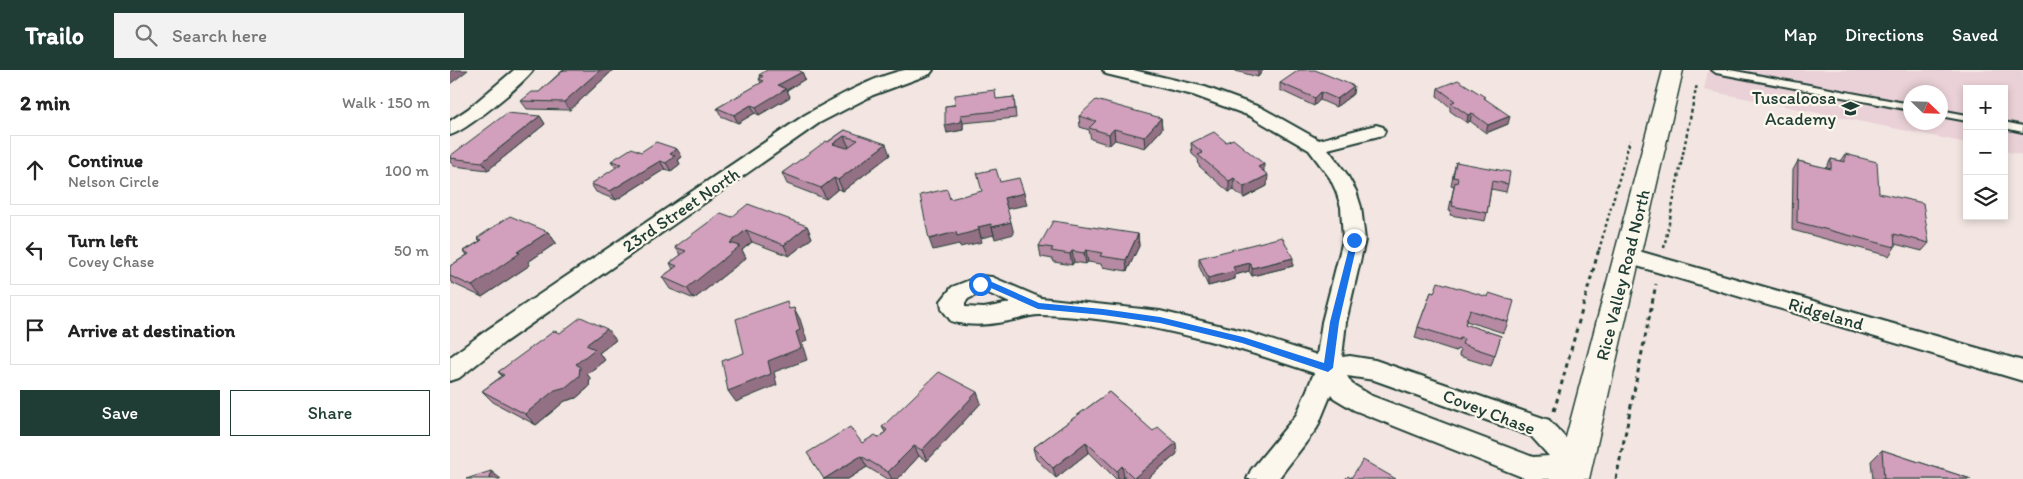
<!DOCTYPE html>
<html lang="en">
<head>
<meta charset="utf-8">
<style>
  body { margin:0; font-family:Itim,sans-serif; background:#f2f2f2; color:#222 }
  .controls { position:absolute; right:15px; top:15px; display:grid; overflow:hidden; border-radius:0px; box-shadow:0 2px 8px #0003 }
  .controls button { width:45px; height:45px; display:grid; place-items:center; padding:0; border:0; border-bottom:1px solid #e0e0e0; background:#fff; color:#222; font:25px sans-serif }
  .compass { position:absolute; left:1453px; top:15px; width:45px; height:45px; border-radius:50%; background:#fff; box-shadow:0 2px 8px #0003; rotate:113deg }
  .stop { position:absolute; width:15px; height:15px; margin:-11px; border:4px solid #1a73e8; border-radius:50%; background:#fff }
  .stop.end { background:#1a73e8; border-color:#fff; box-shadow:0 1px 5px #0008 }
  .list { margin:0; padding:0; list-style:none }
  h2 { display:flex; justify-content:space-between; align-items:center; height:65px; margin:0; padding:0 20px; font-size:21px }
  h2 small { font-size:16px; font-weight:400; color:#767676 }
  .list li { display:grid; grid-template-columns:32px 1fr auto; gap:15px; align-items:center; box-sizing:border-box; height:70px; margin:0 10px 10px; padding:0 10px; border:1px solid #e0e0e0; border-radius:0px }
  .list b { display:block; font-size:19px; white-space:nowrap }
  .list p { margin:0; font-size:16px; white-space:nowrap; color:#767676 }
  .list em { font-size:16px; font-style:normal; color:#767676 }
  .actions { display:flex; gap:10px; padding:15px 20px }
  .actions a { flex:1; padding:11px 0; border:1px solid #1f3d34; border-radius:0px; text-align:center; font-size:18px; color:#1f3d34 }
  .actions .main { background:#1f3d34; color:#fff }
  .icon { flex:none; width:28px; height:28px; fill:none; stroke:currentColor; stroke-width:2; stroke-linecap:round; stroke-linejoin:round }
  .map { position:relative; flex:none; width:1573px; height:409px; overflow:hidden }
  header { display:flex; align-items:center; gap:30px; box-sizing:border-box; height:70px; padding:0 25px; background:#1f3d34; color:#fff }
  header strong { font-size:24px }
  nav { display:flex; gap:28px; margin-inline-start:auto; font-size:18px }
  .search { width:350px; height:45px; background:#f2f2f2; display:flex; align-items:center; gap:12px; box-sizing:border-box; padding:0 18px; border-radius:0px; color:#767676; font-size:19px }
  main { display:flex }
  aside { flex:1; background:#fff }
  .map>svg:first-child { display:block }
  .built { fill:#e9d1d7; fill-rule:evenodd }
  .lines { fill:none; stroke-linecap:round; stroke-linejoin:round }
  .service-casing { stroke:#1f3d34; stroke-width:4 }
  .minor-casing { stroke:#1f3d34; stroke-width:4 }
  .tertiary-casing { stroke:#1f3d34; stroke-width:3 }
  .path-far1 { stroke:#1f3d34; stroke-width:2.5; stroke-dasharray:3 3; stroke-linecap:butt }
  .path { stroke:#1f3d34; stroke-width:3; stroke-dasharray:4.5 4.5; stroke-linecap:butt }
  .service { fill:#fbf7ec; fill-rule:evenodd }
  .minor { fill:#fbf7ec; fill-rule:evenodd }
  .tertiary { fill:#fbf7ec; fill-rule:evenodd }
  .wall { fill:#b58aa2; stroke:#1f3d34 }
  .shaded-wall { fill:#937084; stroke:#1f3d34 }
  .building { fill:#d2a0bc; stroke:#1f3d34; fill-rule:evenodd }
  .route { fill:#1a73e8 }
  .labels { text-anchor:middle; stroke-width:4.5; stroke-linejoin:round; paint-order:stroke }
  .poi-label { font-size:18px; fill:#1f3d34; stroke:#fbf7ec; text-anchor:end }
  .street-label { font-size:18px; fill:#1f3d34; stroke:#fbf7ec }
</style>
</head>
<body>
<header>
<strong>Trailo</strong>
<div class="search"><svg class="icon" aria-label="search" viewBox="0 0 24 24"><circle cx="10" cy="10" r="6"/><path d="M15 15l6 6"/></svg>Search here</div>
<nav><a>Map</a><a>Directions</a><a>Saved</a></nav>
</header>
<main>
<aside>
<h2>2 min<small>Walk · 150 m</small></h2>
<ul class="list">
<li><svg class="icon" aria-label="ahead" viewBox="0 0 24 24"><path d="M12 20V5M6 11l6-6 6 6"/></svg><div><b>Continue</b><p>Nelson Circle</p></div><em>100 m</em></li>
<li><svg class="icon" aria-label="left" viewBox="0 0 24 24"><path d="M17 20v-9H6M10 6l-5 5 5 5"/></svg><div><b>Turn left</b><p>Covey Chase</p></div><em>50 m</em></li>
<li><svg class="icon" aria-label="arrive" viewBox="0 0 24 24"><path d="M6 21V4h12l-3 4 3 4H6"/></svg><div><b>Arrive at destination</b></div></li>
</ul>
<div class="actions"><a class="main">Save</a><a>Share</a></div>
</aside>
<div class="map">
<svg width="1573" height="409" viewBox="0 0 1573 409">
  <rect width="100%" height="100%" fill="#f3e6e2"/>
  <filter id="ink" filterUnits="userSpaceOnUse"><feTurbulence type="fractalNoise" baseFrequency=".02" numOctaves="2"/><feDisplacementMap in="SourceGraphic" scale="10" xChannelSelector="R" yChannelSelector="G"/><feConvolveMatrix kernelMatrix="1 2 1 2 8 2 1 2 1" color-interpolation-filters="sRGB"/></filter>
  <g filter="url(#ink)">
    <path class="built" d="M1258,0h315v85l-19,-4v-62h-37v54l-263,-53zM1460,22h30v30h-30z"/>
    <g class="lines">
      <defs>
        <g id="service">
          <polygon points="1262,0 1280,0 1460,34 1460,40 1266,3"/>
          <polygon points="1490,40 1517,45 1517,51 1490,46"/>
          <polygon points="1554,52 1573,56 1573,62 1554,58"/>
        </g>
        <g id="minor">
          <path d="M64,0h19c-10,14 -67,61 -83,65v-14l18,-12z"/>
          <path d="M483,0l-3,4 -57,21 -54,28 -314,219 -46,36 -9,3v-24l37,-27 318,-215c28,-16 69,-39 100,-45 9,0 19,0 28,0z"/>
          <path d="M653,0h30l72,17 57,21 57,32 57,-15 7,2 2,4 -2,4 -55,14 18,24 10,18 5,16 4,33 -19,82 -4,35 8,-1 25,4 174,60 36,39 4,8 -4,8 -10,4h-48l-173,-69 -20,-12 -3,-4 -14,34 -39,51h-31l4,-9 46,-56 17,-41c-89,-30 -180,-56 -274,-58 -7,0 -15,2 -22,4 -23,5 -44,9 -67,2l-9,-12 -1,-8 11,-14 28,-11 12,1 49,21 119,13 83,20 74,24 5,-33 21,-82 -2,-33 -5,-16 -6,-13 -21,-28 -59,-34 -57,-21 -87,-21zM532,222l6,1 22,10 -26,5 -19,-1v-4l3,-4zM897,306l27,4 157,56 18,20 -16,1 -161,-61 -20,-12z"/>
          <polygon points="1178,178 1573,291 1573,311 1170,191 1167,186 1170,181"/>
        </g>
        <polygon id="tertiary" points="1213,0 1233,0 1139,409 1105,409"/>
      </defs>
      <use href="#service" class="service-casing"/>
      <use href="#minor" class="minor-casing"/>
      <use href="#tertiary" class="tertiary-casing"/>
      <g class="path-far1">
        <polyline points="1214,178 1247,14"/>
        <polyline points="1149,180 1180,70"/>
      </g>
      <g class="path">
        <polyline points="1104,341 1149,179"/>
        <polyline points="1166,409 1206,214"/>
      </g>
      <use href="#service" class="service"/>
      <use href="#minor" class="minor"/>
      <use href="#tertiary" class="tertiary"/>
    </g>
    <g class="wall">
      <polygon points="113,0 163,0 120,40 77,39 71,31 89,22"/>
      <polygon points="785,0 813,0 808,7 785,1"/>
      <polygon points="352,2 355,9 337,20 340,27 309,45 305,43 288,53 271,46 267,38 311,13 309,9 310,8 309,5"/>
      <polygon points="830,13 903,24 886,37 870,30 864,36 830,20"/>
      <polygon points="988,18 1035,27 1035,29 1058,54 1036,63 1020,51 1017,53 1000,41 1000,37 987,26"/>
      <polygon points="564,27 566,48 513,53 513,60 497,63 495,36"/>
      <polygon points="90,46 95,54 38,100 4,96 0,92 0,86"/>
      <polygon points="629,46 711,48 712,59 695,78 665,70 660,75 641,69 639,60 630,57"/>
      <polygon points="395,60 440,85 393,121 388,119 376,129 337,114 332,103"/>
      <polygon points="741,73 814,102 817,116 794,128 784,120 779,122 749,96 748,89 742,84"/>
      <polygon points="1395,84 1429,123 1479,173 1472,181 1445,174 1445,177 1439,186 1342,160 1343,100 1348,91 1376,98 1381,89 1390,91"/>
      <polygon points="232,87 228,90 230,94 221,101 215,99 166,130 146,122 141,114 166,98 161,91"/>
      <polygon points="1006,92 1058,114 1056,122 1041,119 1037,143 1035,151 1000,145 1001,140 999,140 1004,116 1001,115"/>
      <polygon points="282,147 357,156 362,168 339,186 302,172 292,180 296,188 244,229 220,219 212,207 223,199 220,193 231,185 225,177"/>
      <polygon points="98,162 106,173 78,192 80,195 32,227 2,213 0,211 0,196 17,185 14,181 30,171 27,168"/>
      <polygon points="688,164 689,176 677,201 652,197 651,194 638,192 636,194 624,192 622,195 604,192 603,189 591,187 589,176"/>
      <polygon points="749,188 843,196 802,206 799,201 785,205 785,209 758,216 749,196"/>
      <polygon points="981,222 1058,252 1054,263 1016,251 1015,255 1051,266 1041,296 1009,286 1010,280 1007,279 1006,281 965,268 968,257"/>
      <polygon points="110,263 166,270 149,283 155,290 137,304 140,308 139,317 126,328 115,331 86,355 43,332 32,321 52,306 48,302"/>
      <polygon points="659,322 727,384 697,409 676,409 674,407 672,409 666,409 639,382 606,408 586,389 583,378"/>
      <polygon points="531,333 477,391 469,386 448,409 437,409 417,397 398,409 374,409 412,373 430,368 435,362 432,357"/>
      <polygon points="1432,380 1521,409 1423,409 1421,391"/>
    </g>
    <g class="shaded-wall">
      <polygon points="2,0 18,0 0,14 0,2"/>
      <polygon points="150,0 163,0 120,40 114,32"/>
      <polygon points="808,0 813,0 808,7"/>
      <polygon points="352,2 355,9 337,20 340,27 309,45 306,37 328,15"/>
      <polygon points="904,16 903,24 886,37 887,29"/>
      <polygon points="871,22 870,30 864,36 865,28"/>
      <polygon points="301,35 305,43 288,53 284,45"/>
      <polygon points="1022,43 1020,51 1017,53 1018,45"/>
      <polygon points="511,45 513,53 513,60 497,63 495,55"/>
      <polygon points="90,46 95,54 38,100 32,92"/>
      <polygon points="1060,46 1058,54 1036,63 1038,55"/>
      <polygon points="711,48 712,59 695,78 694,67"/>
      <polygon points="664,59 665,70 660,75 659,64"/>
      <polygon points="394,66 399,77 388,85 383,74"/>
      <polygon points="436,74 440,85 393,121 388,110"/>
      <polygon points="227,79 232,87 228,90 230,94 221,101 216,93 220,84"/>
      <polygon points="210,91 215,99 166,130 160,121"/>
      <polygon points="814,94 814,105 808,97"/>
      <polygon points="818,105 817,116 794,128 794,117"/>
      <polygon points="384,108 388,119 376,129 371,118"/>
      <polygon points="784,108 784,120 779,122 779,111"/>
      <polygon points="574,123 577,135 557,139 554,128"/>
      <polygon points="561,152 564,164 545,169 542,157"/>
      <polygon points="541,154 544,165 531,168 528,157"/>
      <polygon points="357,156 362,168 339,186 334,175"/>
      <polygon points="296,160 302,172 292,180 296,188 244,229 237,218 280,173"/>
      <polygon points="529,160 532,172 510,177 509,174 483,180 479,169 506,162"/>
      <polygon points="98,162 106,173 78,192 80,195 32,227 22,216 67,182"/>
      <polygon points="688,164 689,176 677,201 676,190"/>
      <polygon points="636,180 638,192 636,194 634,183"/>
      <polygon points="622,181 624,192 622,195 620,184"/>
      <polygon points="843,188 843,196 802,206 802,198"/>
      <polygon points="800,193 799,201 785,205 785,209 758,216 758,208 783,197"/>
      <polygon points="344,238 350,249 357,271 352,273 357,290 324,302 327,315 286,332 278,321 318,291 346,262"/>
      <polygon points="157,259 166,270 149,283 155,290 137,304 140,308 139,317 126,328 115,331 86,355 75,344 126,294 136,275"/>
      <polygon points="527,322 531,333 477,391 472,380"/>
      <polygon points="636,372 639,382 606,408 603,398"/>
      <polygon points="726,373 727,384 697,409 684,409 684,408"/>
      <polygon points="464,376 469,386 448,409 442,409 438,402"/>
      <polygon points="411,386 417,397 398,409 374,409"/>
      <polygon points="672,396 674,407 672,409 668,409 667,401"/>
      <polygon points="41,401 51,409 40,409"/>
    </g>
    <g class="building">
      <polygon points="114,0 150,0 114,32 71,31 82,22 89,22"/>
      <polygon points="317,0 348,0 352,2 328,15 336,19 306,37 301,35 284,45 267,38 314,11 309,9 313,6 309,5"/>
      <polygon points="849,0 865,0 904,16 887,29 871,22 865,28 830,13"/>
      <polygon points="1008,10 1035,27 1034,28 1060,46 1038,55 1022,43 1018,45 1001,33 1005,31 988,18"/>
      <polygon points="545,20 546,29 564,27 565,39 511,45 511,52 495,55 495,36 505,35 505,25"/>
      <polygon points="646,30 711,48 694,67 664,59 659,64 639,58 646,51 629,46"/>
      <polygon points="57,43 90,46 32,92 0,88 0,86"/>
      <path d="M395,60l41,14 -48,36 -4,-2 -13,10 -39,-15 44,-32 2,1zM394,66l14,4 -11,8 -14,-4z"/>
      <polygon points="764,62 776,72 783,69 814,94 808,97 818,105 794,117 784,108 779,111 748,85 753,83 741,73"/>
      <polygon points="206,72 227,79 220,84 225,86 216,93 210,91 160,121 141,114 171,94 161,91 182,78 191,82"/>
      <polygon points="1395,84 1427,92 1429,123 1473,133 1479,173 1444,164 1445,177 1347,152 1348,91 1381,99 1381,89 1395,92"/>
      <polygon points="1006,92 1060,102 1058,114 1042,111 1037,143 1002,136 1003,132 1001,132 1005,112 1007,113 1008,108 1003,107"/>
      <polygon points="546,99 550,112 569,108 574,123 554,128 561,152 542,157 541,154 528,157 529,160 507,166 506,162 479,169 470,125 497,119 500,129 532,121 527,103"/>
      <polygon points="298,134 357,156 334,175 296,160 280,173 290,176 237,218 212,207 227,196 220,193 236,181 225,177 271,143 282,147"/>
      <polygon points="60,146 98,162 67,182 70,183 22,216 0,206 0,196 19,184 14,181 32,170 27,168"/>
      <polygon points="603,151 688,164 676,190 650,186 652,183 636,180 634,183 622,181 620,184 601,181 603,178 589,176"/>
      <polygon points="832,167 843,188 802,198 800,193 783,197 785,201 758,208 749,188"/>
      <polygon points="988,212 1038,227 1039,223 1064,231 1058,252 1020,240 1015,254 1051,266 1045,285 1012,274 1014,269 1010,268 1009,270 968,257 981,222 984,223"/>
      <polygon points="337,231 339,239 344,238 350,260 346,262 351,278 318,291 321,304 278,321 272,291 294,283 286,249"/>
      <polygon points="131,247 157,259 136,275 145,279 126,294 130,297 129,306 116,317 105,320 75,344 32,321 54,305 48,302 104,261 110,263"/>
      <polygon points="489,302 527,322 472,380 464,376 438,402 411,386 374,409 357,383 400,357 412,373 425,365 430,368 437,360 432,357"/>
      <polygon points="659,322 703,361 708,357 726,373 684,408 672,396 667,401 636,372 603,398 583,378"/>
      <polygon points="1432,380 1521,409 1434,409"/>
      <polygon points="913,390 946,409 895,409 898,406 901,408"/>
      <polygon points="41,401 40,409 16,409"/>
    </g>
  </g>
  <polygon class="route" points="904,168 908,170 889,252 883,298 878,302 792,273 710,253 653,245 588,239 541,218 530,217 525,214 530,212 542,212 589,233 653,239 710,247 793,267 874,293 880,252 901,170"/>
  <defs>
    <symbol id="school-bare" viewBox="-9 -9 18 18"><path d="M0-5L7-2L0 1L-7-2ZM-4 1L0 2.5L4 1V4Q0 6-4 4Z" fill="#1f3d34" stroke="#fbf7ec" stroke-width="2.5" paint-order="stroke"/></symbol>
  </defs>
  <g fill-rule="evenodd">
    <use href="#school-bare" x="1388" y="26" width="25" height="25"/>
  </g>
  <g class="labels">
    <g class="poi-label">
      <text x="1386" y="34">Tuscaloosa<tspan x="1386" dy="21">Academy</tspan></text>
    </g>
    <g class="street-label">
      <text transform="translate(231 140) rotate(-34)" y="6">23rd Street North</text>
      <text transform="translate(1173 205) rotate(-76)" y="6">Rice Valley Road North</text>
      <text transform="translate(1376 244) rotate(16)" y="6">Ridgeland</text>
      <text transform="translate(1039 342) rotate(21)" y="6">Covey Chase</text>
    </g>
  </g>
</svg>
<div class="controls">
<button>+</button>
<button>−</button>
<button><svg class="icon" aria-label="layers" viewBox="0 0 24 24"><path d="M12 4l9 5-9 5-9-5zM3 14l9 5 9-5"/></svg></button>
</div>
<svg class="compass" viewBox="-18 -18 36 36"><path d="M0-13l5 13h-10z" fill="#e53935"/><path d="M0 13l5-13h-10z" fill="#767676"/></svg>
<div class="stop" style="left:530px;top:214px"></div>
<div class="stop end" style="left:904px;top:170px"></div>
</div>
</main>
</body>
</html>
